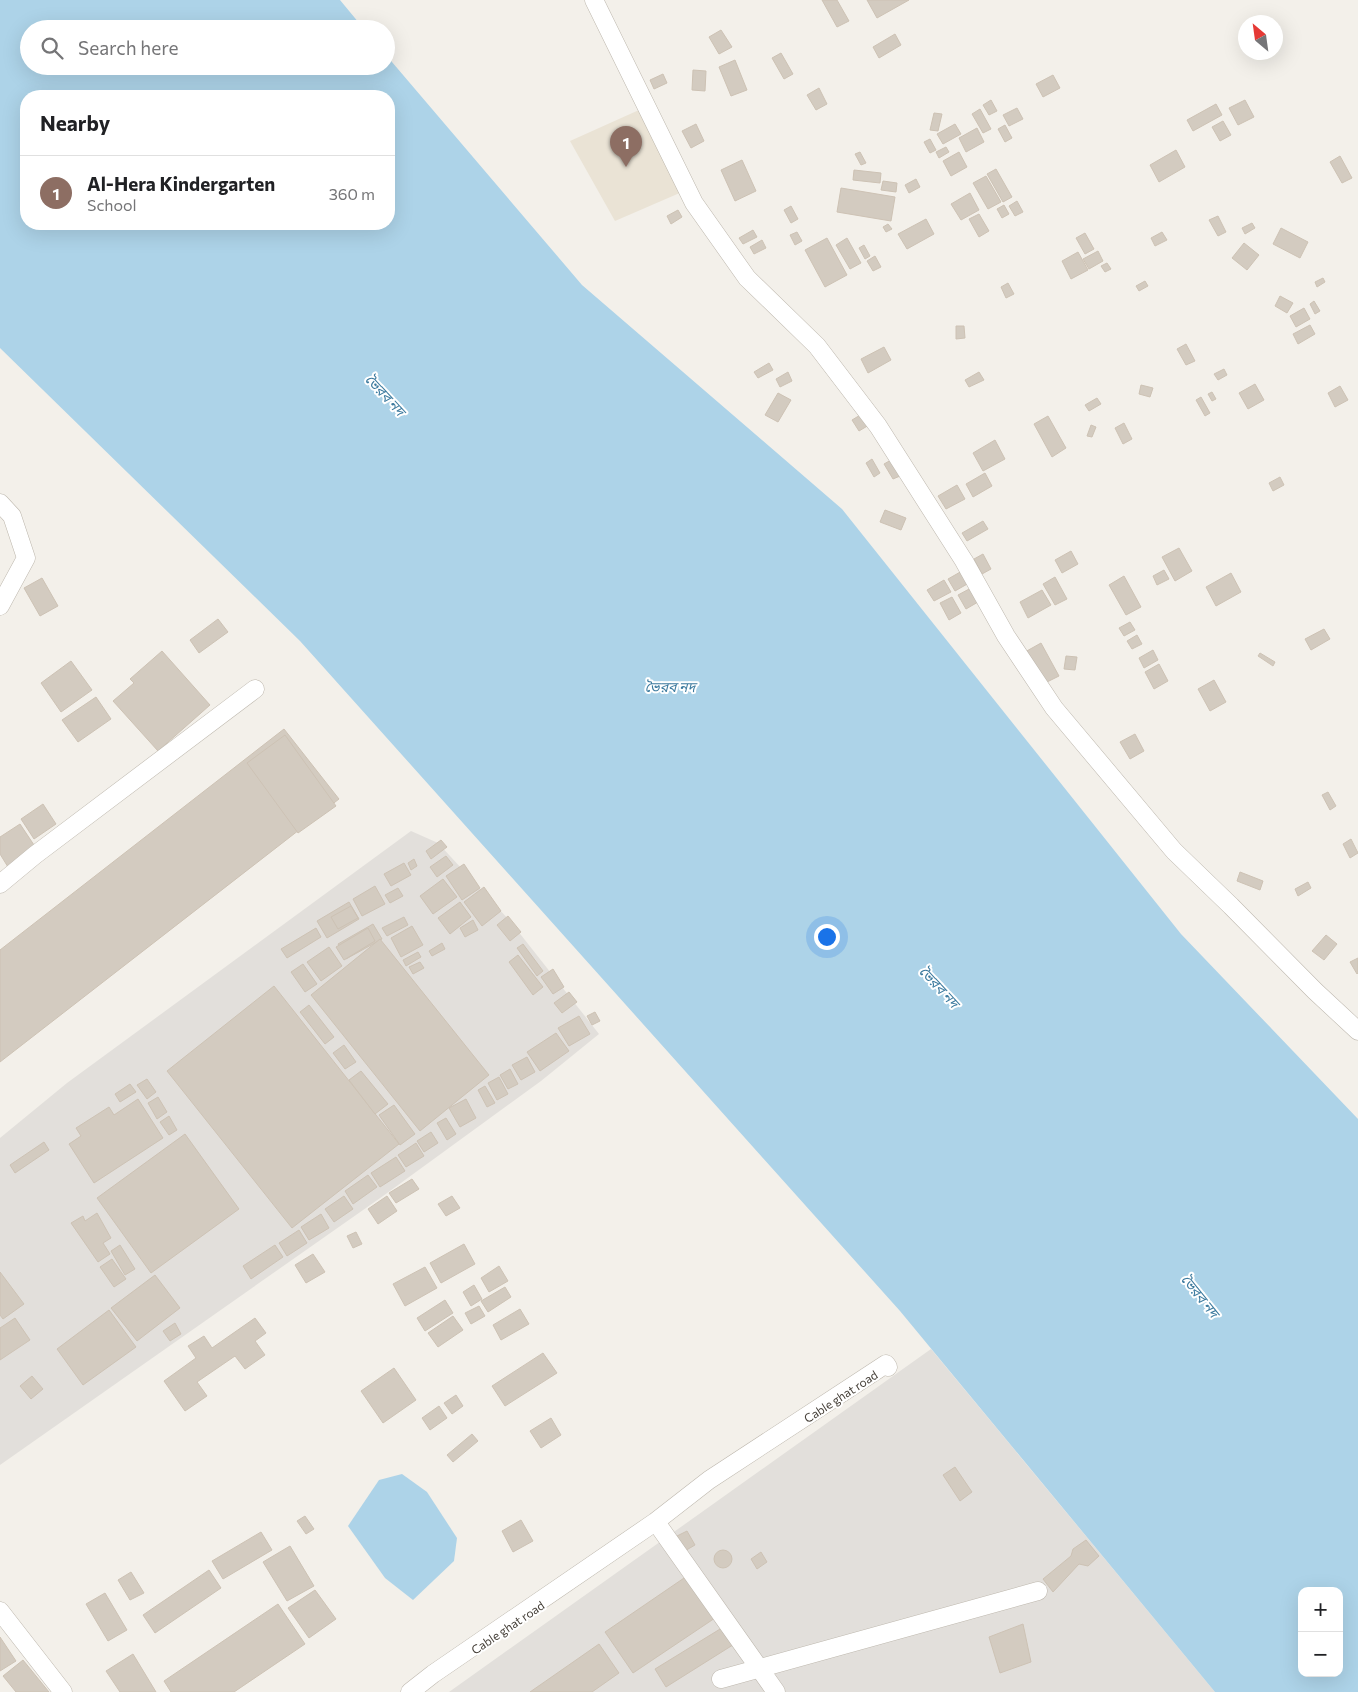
<!DOCTYPE html>
<html lang="en">
<head>
<meta charset="utf-8">
<style>
  body { margin:0; font-family:Commissioner,"Noto Sans Bengali",sans-serif; background:#f2f2f2; color:#202124 }
  .controls { position:absolute; right:15px; bottom:15px; display:grid; overflow:hidden; border-radius:10px; box-shadow:0 5px 20px #0002 }
  .controls button { width:45px; height:45px; display:grid; place-items:center; padding:0; border:0; border-bottom:1px solid #e0e0e0; background:#fff; color:#202124; font:25px sans-serif }
  .compass { position:absolute; left:1238px; top:15px; width:45px; height:45px; border-radius:50%; background:#fff; box-shadow:0 5px 20px #0002; rotate:331deg }
  .you { position:absolute; left:826px; top:936px; width:18px; height:18px; margin:-12px; border:4px solid #fff; border-radius:50%; background:#1a73e8; box-shadow:0 0 0 8px #1a73e833 }
  .badge { display:grid; place-items:center; width:32px; height:32px; border-radius:50%; background:#111827; color:#fff; font-size:16px; font-weight:700 }
  .pin { position:absolute; translate:-50% -41px; filter:drop-shadow(0 1px 2px #0008) }
  .pin::after { content:''; position:absolute; top:26px; width:18px; height:15px; background:inherit; clip-path:polygon(0 0,100% 0,50% 100%) }
  .list { margin:0; padding:0; list-style:none }
  h2 { display:flex; justify-content:space-between; align-items:center; height:65px; margin:0; padding:0 20px; font-size:21px }
  h2 small { font-size:16px; font-weight:400; color:#757577 }
  .list li { display:grid; grid-template-columns:32px 1fr auto; gap:15px; align-items:center; box-sizing:border-box; height:75px; padding:0 20px; border-top:1px solid #e0e0e0 }
  .list b { display:block; font-size:19px; white-space:nowrap }
  .list p { margin:0; font-size:16px; white-space:nowrap; color:#757577 }
  .list em { font-size:16px; font-style:normal; color:#757577 }
  .icon { flex:none; width:28px; height:28px; fill:none; stroke:currentColor; stroke-width:2; stroke-linecap:round; stroke-linejoin:round }
  .map { position:relative; flex:none; width:1358px; height:1692px; overflow:hidden }
  .search { position:absolute; background:#fff; box-shadow:0 5px 20px #0002; left:20px; top:20px; width:375px; height:55px; display:flex; align-items:center; gap:12px; box-sizing:border-box; padding:0 18px; border-radius:28px; color:#757577; font-size:19px }
  .panel { position:absolute; background:#fff; box-shadow:0 5px 20px #0002; left:20px; top:90px; width:375px; height:140px; border-radius:20px }
  .map>svg:first-child { display:block }
  .industrial { fill:#e2dfdb }
  .education { fill:#eae3d5 }
  .water { fill:#add3e8; fill-rule:evenodd }
  .building { fill:#d3cbc0; stroke:#cdc2b4 }
  .lines { fill:none; stroke-linecap:round; stroke-linejoin:round }
  .minor-casing { stroke:#bdb7ad; stroke-width:19 }
  .minor { stroke:#fff; stroke-width:18 }
  .labels { text-anchor:middle; stroke-width:4; stroke-linejoin:round; paint-order:stroke }
  .street-label { font-size:12px; fill:#464039; stroke:#fff }
  .water-label { font-size:14px; font-style:italic; fill:#3c7a9e; stroke:#fff }
</style>
</head>
<body>
<div class="map">
<svg width="1358" height="1692" viewBox="0 0 1358 1692">
  <rect width="100%" height="100%" fill="#f3f0ea"/>
  <g class="industrial">
    <polygon points="411,831 438,843 510,921 599,1034 541,1081 383,1196 0,1465 0,1138 67,1083"/>
    <polygon points="931,1349 1215,1692 449,1692"/>
  </g>
  <polygon class="education" points="639,110 682,192 615,221 570,141"/>
  <g class="water">
    <path d="M0,0h340l24,29h-335v37h357v-11l196,230 260,224 339,425 177,185v573h-143l-315,-381 -600,-670 -300,-293zM26,96h363v128h-363zM1302,1591h37v82h-37z"/>
    <polygon points="402,1474 427,1492 457,1538 454,1561 413,1600 385,1578 348,1526 379,1480"/>
  </g>
  <g class="building">
    <polygon points="822,0 837,0 849,21 837,27"/>
    <polygon points="867,0 909,0 877,18"/>
    <polygon points="721,30 732,47 719,54 709,37"/>
    <polygon points="895,34 901,45 879,58 873,47"/>
    <polygon points="781,53 793,74 784,79 772,58"/>
    <polygon points="735,60 747,90 731,96 719,67"/>
    <polygon points="693,70 706,71 705,91 692,90"/>
    <polygon points="663,74 667,83 654,89 650,80"/>
    <polygon points="1053,75 1060,88 1043,97 1036,84"/>
    <polygon points="819,88 827,104 816,110 807,95"/>
    <polygon points="991,100 997,111 989,115 983,105"/>
    <polygon points="1245,100 1254,117 1238,125 1229,108"/>
    <polygon points="1216,104 1222,115 1193,131 1187,120"/>
    <polygon points="1017,108 1023,119 1009,126 1003,115"/>
    <polygon points="980,109 991,129 983,133 972,114"/>
    <polygon points="934,113 942,114 938,131 930,130"/>
    <polygon points="1223,121 1231,135 1220,141 1212,127"/>
    <polygon points="696,124 704,141 691,148 682,131"/>
    <polygon points="955,124 961,134 943,144 937,134"/>
    <polygon points="1005,125 1012,138 1005,142 998,129"/>
    <polygon points="977,128 984,142 966,152 959,138"/>
    <polygon points="930,139 936,150 930,153 924,142"/>
    <polygon points="946,147 949,152 939,158 936,152"/>
    <polygon points="1176,150 1185,167 1159,182 1150,165"/>
    <polygon points="860,152 866,163 861,165 855,154"/>
    <polygon points="959,152 967,167 951,176 943,161"/>
    <polygon points="1340,156 1352,178 1342,183 1330,162"/>
    <polygon points="742,160 756,191 735,201 721,170"/>
    <polygon points="996,169 1012,197 1003,202 987,174"/>
    <polygon points="854,170 881,173 880,183 853,180"/>
    <polygon points="986,176 1001,202 988,209 973,183"/>
    <polygon points="916,179 920,187 909,193 905,185"/>
    <polygon points="883,181 897,183 896,192 881,190"/>
    <polygon points="841,188 895,197 891,221 837,212"/>
    <polygon points="970,193 979,210 961,220 951,204"/>
    <polygon points="1017,201 1023,212 1015,216 1009,206"/>
    <polygon points="1004,205 1009,214 1002,218 997,209"/>
    <polygon points="791,206 798,219 791,223 784,210"/>
    <polygon points="678,210 682,217 671,224 667,216"/>
    <polygon points="979,214 989,231 979,237 969,219"/>
    <polygon points="1218,216 1226,232 1218,236 1209,220"/>
    <polygon points="926,219 934,234 907,249 898,234"/>
    <polygon points="1252,223 1255,228 1245,234 1242,228"/>
    <polygon points="888,224 892,229 886,232 883,227"/>
    <polygon points="1281,228 1308,242 1300,258 1273,244"/>
    <polygon points="753,230 757,237 743,244 739,238"/>
    <polygon points="797,232 802,241 795,245 790,235"/>
    <polygon points="1162,232 1167,240 1155,246 1151,238"/>
    <polygon points="1085,233 1094,249 1085,254 1076,238"/>
    <polygon points="827,238 847,275 825,287 805,250"/>
    <polygon points="847,238 861,263 850,269 836,245"/>
    <polygon points="762,240 766,248 754,254 750,247"/>
    <polygon points="1244,243 1259,255 1247,270 1232,258"/>
    <polygon points="864,245 870,256 865,259 859,248"/>
    <polygon points="1098,251 1103,261 1089,269 1083,259"/>
    <polygon points="1078,252 1088,270 1071,279 1062,261"/>
    <polygon points="875,256 881,267 873,271 867,261"/>
    <polygon points="1107,263 1111,269 1105,272 1101,266"/>
    <polygon points="1323,278 1325,282 1317,287 1315,282"/>
    <polygon points="1145,281 1148,286 1139,291 1136,286"/>
    <polygon points="1008,283 1014,294 1006,298 1001,287"/>
    <polygon points="1280,296 1293,303 1287,313 1275,306"/>
    <polygon points="1314,301 1320,311 1315,314 1310,304"/>
    <polygon points="1304,308 1310,319 1296,327 1290,316"/>
    <polygon points="1310,325 1315,334 1298,344 1293,334"/>
    <polygon points="956,326 964,326 965,338 956,339"/>
    <polygon points="1186,344 1195,361 1186,365 1177,349"/>
    <polygon points="884,347 891,360 868,373 861,359"/>
    <polygon points="769,363 773,370 758,378 754,372"/>
    <polygon points="1224,369 1227,375 1218,380 1214,374"/>
    <polygon points="788,372 792,381 780,387 776,379"/>
    <polygon points="979,372 984,380 969,387 965,380"/>
    <polygon points="1255,384 1264,400 1248,409 1239,393"/>
    <polygon points="1141,385 1153,388 1150,397 1139,394"/>
    <polygon points="1340,386 1348,400 1335,407 1328,393"/>
    <polygon points="1212,392 1216,399 1212,401 1208,394"/>
    <polygon points="778,393 791,400 778,422 765,415"/>
    <polygon points="1201,397 1210,413 1205,416 1196,400"/>
    <polygon points="1097,398 1101,404 1089,411 1085,405"/>
    <polygon points="862,414 869,425 859,431 852,420"/>
    <polygon points="1048,416 1066,448 1052,457 1034,424"/>
    <polygon points="1124,423 1132,439 1123,444 1115,428"/>
    <polygon points="1091,425 1096,427 1092,437 1087,436"/>
    <polygon points="995,440 1005,459 983,471 973,453"/>
    <polygon points="872,459 880,473 874,477 866,463"/>
    <polygon points="891,460 900,476 893,479 884,464"/>
    <polygon points="985,473 992,486 973,497 966,484"/>
    <polygon points="1280,477 1284,485 1273,491 1269,483"/>
    <polygon points="957,485 965,499 946,509 938,496"/>
    <polygon points="885,510 906,518 901,530 880,522"/>
    <polygon points="983,521 988,529 967,541 962,533"/>
    <polygon points="1179,548 1192,571 1175,581 1162,557"/>
    <polygon points="1071,551 1078,564 1062,573 1055,560"/>
    <polygon points="983,554 991,569 982,574 974,559"/>
    <polygon points="1164,570 1169,579 1157,585 1153,576"/>
    <polygon points="962,571 969,583 955,591 948,579"/>
    <polygon points="1231,573 1241,592 1216,606 1206,587"/>
    <polygon points="1124,576 1141,607 1126,615 1109,585"/>
    <polygon points="1055,577 1067,599 1055,605 1043,584"/>
    <polygon points="42,578 58,606 40,616 24,588"/>
    <polygon points="944,580 951,592 934,601 927,590"/>
    <polygon points="971,588 978,602 966,609 958,595"/>
    <polygon points="1042,590 1051,605 1028,618 1020,602"/>
    <polygon points="952,597 961,613 949,620 940,603"/>
    <polygon points="218,619 228,632 199,653 190,640"/>
    <polygon points="1130,622 1135,630 1124,636 1119,628"/>
    <polygon points="1324,629 1330,639 1311,650 1305,639"/>
    <polygon points="1137,635 1142,644 1132,649 1127,641"/>
    <polygon points="1041,643 1059,676 1043,684 1025,652"/>
    <polygon points="1153,650 1158,660 1144,668 1139,658"/>
    <polygon points="162,651 210,705 158,751 113,701 134,683 130,679"/>
    <polygon points="1260,653 1275,662 1273,666 1258,656"/>
    <polygon points="1066,656 1077,657 1075,670 1064,669"/>
    <polygon points="71,661 92,690 61,712 41,683"/>
    <polygon points="1159,664 1168,681 1154,689 1145,672"/>
    <polygon points="1214,680 1226,702 1210,711 1198,689"/>
    <polygon points="96,697 111,719 78,742 62,720"/>
    <polygon points="284,729 339,799 0,1062 0,950"/>
    <polygon points="1135,734 1144,751 1130,759 1120,742"/>
    <polygon points="285,735 336,806 298,833 247,763"/>
    <polygon points="1328,792 1336,806 1330,810 1322,795"/>
    <polygon points="43,804 56,824 34,839 21,819"/>
    <polygon points="20,824 36,848 8,867 0,854 0,837"/>
    <polygon points="1351,839 1358,853 1350,858 1343,844"/>
    <polygon points="441,840 447,847 431,859 426,851"/>
    <polygon points="446,856 453,865 437,877 430,867"/>
    <polygon points="414,859 417,866 411,870 408,863"/>
    <polygon points="404,863 411,875 391,886 384,874"/>
    <polygon points="464,864 480,888 462,900 446,876"/>
    <polygon points="1240,872 1263,881 1260,890 1237,881"/>
    <polygon points="443,879 457,897 433,914 420,896"/>
    <polygon points="1308,882 1311,888 1298,896 1295,889"/>
    <polygon points="375,886 385,904 362,916 353,899"/>
    <polygon points="484,887 501,911 482,926 464,902"/>
    <polygon points="398,888 403,896 390,903 385,895"/>
    <polygon points="349,902 359,919 327,938 317,921"/>
    <polygon points="460,902 471,917 450,934 438,918"/>
    <polygon points="351,906 358,918 338,929 331,917"/>
    <polygon points="508,916 521,932 510,941 497,925"/>
    <polygon points="404,917 408,925 387,936 382,928"/>
    <polygon points="473,920 478,930 465,937 460,928"/>
    <polygon points="373,924 382,939 346,959 338,944"/>
    <polygon points="412,926 423,945 401,957 391,938"/>
    <polygon points="316,928 321,937 287,958 281,949"/>
    <polygon points="368,928 375,941 344,960 336,947"/>
    <polygon points="1326,935 1337,944 1324,960 1312,951"/>
    <polygon points="380,939 489,1075 420,1131 311,995"/>
    <polygon points="442,943 445,949 432,956 429,951"/>
    <polygon points="523,944 543,971 537,976 517,948"/>
    <polygon points="329,947 342,966 321,981 307,962"/>
    <polygon points="418,952 421,957 406,966 403,960"/>
    <polygon points="518,955 543,987 533,995 509,962"/>
    <polygon points="1358,958 1358,973 1357,974 1350,962"/>
    <polygon points="420,962 424,968 413,974 409,967"/>
    <polygon points="303,964 317,984 305,992 291,972"/>
    <polygon points="553,969 564,987 553,994 541,977"/>
    <polygon points="274,986 399,1144 292,1228 167,1071"/>
    <polygon points="569,992 577,1002 562,1013 554,1003"/>
    <polygon points="309,1005 334,1037 325,1044 300,1012"/>
    <polygon points="595,1012 600,1021 592,1025 587,1016"/>
    <polygon points="579,1016 590,1034 569,1046 558,1028"/>
    <polygon points="556,1033 569,1051 540,1071 527,1052"/>
    <polygon points="344,1045 356,1062 345,1069 333,1053"/>
    <polygon points="527,1057 535,1072 521,1080 512,1065"/>
    <polygon points="510,1069 518,1084 508,1089 500,1075"/>
    <polygon points="361,1071 388,1104 375,1114 349,1080"/>
    <polygon points="499,1077 508,1094 497,1100 488,1083"/>
    <polygon points="147,1079 156,1092 147,1099 137,1085"/>
    <polygon points="130,1084 136,1092 120,1102 115,1094"/>
    <polygon points="485,1086 495,1103 487,1107 478,1090"/>
    <polygon points="158,1097 167,1112 157,1119 148,1103"/>
    <polygon points="138,1099 163,1138 94,1183 69,1144 81,1136 76,1128 109,1107 114,1115"/>
    <polygon points="466,1099 476,1118 460,1127 449,1108"/>
    <polygon points="394,1105 415,1134 400,1145 379,1115"/>
    <polygon points="169,1116 177,1130 169,1135 160,1122"/>
    <polygon points="446,1118 456,1134 447,1140 437,1123"/>
    <polygon points="431,1132 438,1143 424,1152 417,1141"/>
    <polygon points="185,1134 239,1209 151,1273 97,1198"/>
    <polygon points="44,1142 49,1150 15,1173 10,1165"/>
    <polygon points="416,1143 424,1156 406,1167 398,1155"/>
    <polygon points="396,1157 405,1171 380,1187 371,1173"/>
    <polygon points="368,1175 377,1187 353,1204 345,1191"/>
    <polygon points="412,1179 419,1189 396,1203 389,1193"/>
    <polygon points="344,1196 353,1209 334,1222 325,1209"/>
    <polygon points="387,1196 397,1211 378,1224 368,1209"/>
    <polygon points="452,1196 460,1208 446,1216 438,1204"/>
    <polygon points="97,1213 111,1238 103,1243 110,1254 98,1262 71,1223 83,1216 85,1221"/>
    <polygon points="321,1214 329,1228 309,1240 301,1227"/>
    <polygon points="299,1230 307,1243 287,1256 279,1243"/>
    <polygon points="356,1232 362,1244 353,1248 347,1236"/>
    <polygon points="464,1244 475,1264 441,1283 430,1263"/>
    <polygon points="120,1245 135,1269 125,1275 111,1251"/>
    <polygon points="275,1245 283,1257 251,1279 243,1266"/>
    <polygon points="313,1254 325,1272 306,1283 295,1265"/>
    <polygon points="112,1259 126,1279 114,1287 100,1267"/>
    <polygon points="499,1266 508,1281 489,1292 481,1278"/>
    <polygon points="425,1267 437,1288 405,1306 393,1284"/>
    <polygon points="0,1272 24,1304 3,1319 0,1315"/>
    <polygon points="155,1275 180,1308 137,1341 111,1308"/>
    <polygon points="474,1285 482,1299 471,1306 463,1292"/>
    <polygon points="505,1287 511,1297 488,1312 481,1301"/>
    <polygon points="445,1300 453,1313 425,1331 417,1318"/>
    <polygon points="479,1306 485,1316 471,1324 465,1313"/>
    <polygon points="520,1309 529,1324 501,1340 493,1325"/>
    <polygon points="109,1310 136,1347 83,1385 57,1349"/>
    <polygon points="453,1316 463,1330 438,1347 428,1333"/>
    <polygon points="15,1318 30,1340 0,1360 0,1328"/>
    <polygon points="255,1318 266,1333 255,1341 265,1355 245,1369 235,1356 197,1382 207,1396 185,1411 164,1381 196,1358 188,1346 204,1336 212,1348"/>
    <polygon points="175,1323 181,1334 170,1341 163,1331"/>
    <polygon points="543,1353 557,1373 505,1406 492,1386"/>
    <polygon points="394,1368 416,1400 383,1423 361,1391"/>
    <polygon points="32,1376 43,1389 31,1399 20,1386"/>
    <polygon points="456,1395 463,1406 452,1414 444,1403"/>
    <polygon points="439,1406 447,1418 430,1430 422,1418"/>
    <polygon points="551,1418 561,1435 541,1448 530,1431"/>
    <polygon points="472,1434 478,1441 453,1462 447,1455"/>
    <polygon points="955,1467 972,1492 960,1501 943,1475"/>
    <polygon points="305,1516 314,1529 306,1534 297,1521"/>
    <polygon points="521,1520 533,1541 513,1552 502,1531"/>
    <polygon points="687,1531 695,1545 683,1552 675,1537"/>
    <polygon points="261,1532 272,1550 223,1579 212,1561"/>
    <polygon points="1086,1540 1099,1556 1088,1566 1079,1564 1053,1592 1043,1579 1071,1556 1073,1549"/>
    <polygon points="290,1546 314,1586 287,1601 263,1562"/>
    <circle cx="723" cy="1559" r="9"/>
    <polygon points="761,1552 767,1562 757,1569 751,1559"/>
    <polygon points="209,1570 221,1588 155,1633 143,1615"/>
    <polygon points="131,1572 144,1593 130,1600 118,1580"/>
    <polygon points="687,1576 715,1618 633,1673 605,1632"/>
    <polygon points="315,1590 336,1619 309,1638 288,1608"/>
    <polygon points="105,1593 127,1630 108,1641 86,1604"/>
    <polygon points="278,1604 305,1644 234,1692 171,1692 164,1681"/>
    <polygon points="1023,1624 1031,1662 1000,1673 989,1637"/>
    <polygon points="725,1626 736,1643 666,1687 655,1669"/>
    <polygon points="0,1637 16,1661 0,1671"/>
    <polygon points="599,1644 619,1673 592,1692 530,1692"/>
    <polygon points="133,1654 156,1692 120,1692 106,1671"/>
    <polygon points="23,1660 49,1692 16,1692 3,1676"/>
  </g>
  <g class="lines">
    <defs>
      <g id="minor">
        <polyline points="594,0 694,203 747,278 817,346 878,426 964,561 1006,636 1054,708 1174,851 1231,906 1315,991 1358,1031"/>
        <polyline points="0,503 12,516 26,558 0,606"/>
        <polyline points="0,884 35,855 255,689"/>
        <polyline points="658,1525 776,1692"/>
        <polyline points="0,1611 63,1692"/>
        <polyline points="721,1679 1038,1591"/>
        <polyline points="410,1692 433,1674 655,1522 709,1480 886,1364 888,1367"/>
      </g>
    </defs>
    <use href="#minor" class="minor-casing"/>
    <use href="#minor" class="minor"/>
  </g>
  <g class="labels">
    <g class="street-label">
      <text transform="translate(841 1397) rotate(-33)" y="4">Cable ghat road</text>
      <text transform="translate(508 1628) rotate(-34)" y="4">Cable ghat road</text>
    </g>
    <g class="water-label">
      <text transform="translate(385 395) rotate(47)" y="5">ভৈরব নদ</text>
      <text x="670" y="692">ভৈরব নদ</text>
      <text transform="translate(939 987) rotate(47)" y="5">ভৈরব নদ</text>
      <text transform="translate(1200 1296) rotate(51)" y="5">ভৈরব নদ</text>
    </g>
  </g>
</svg>
<div class="controls">
<button>+</button>
<button>−</button>
</div>
<svg class="compass" viewBox="-18 -18 36 36"><path d="M0-13l5 13h-10z" fill="#e53935"/><path d="M0 13l5-13h-10z" fill="#757577"/></svg>
<div class="you"></div>
<div class="pin badge" style="left:626px;top:167px;background:#8d6e63">1</div>
<div class="search"><svg class="icon" aria-label="search" viewBox="0 0 24 24"><circle cx="10" cy="10" r="6"/><path d="M15 15l6 6"/></svg>Search here</div>
<section class="panel">
<h2>Nearby<small></small></h2>
<ul class="list">
<li><span class="badge" style="background:#8d6e63">1</span><div><b>Al-Hera Kindergarten</b><p>School</p></div><em>360 m</em></li>
</ul>
</section>
</div>
</body>
</html>
